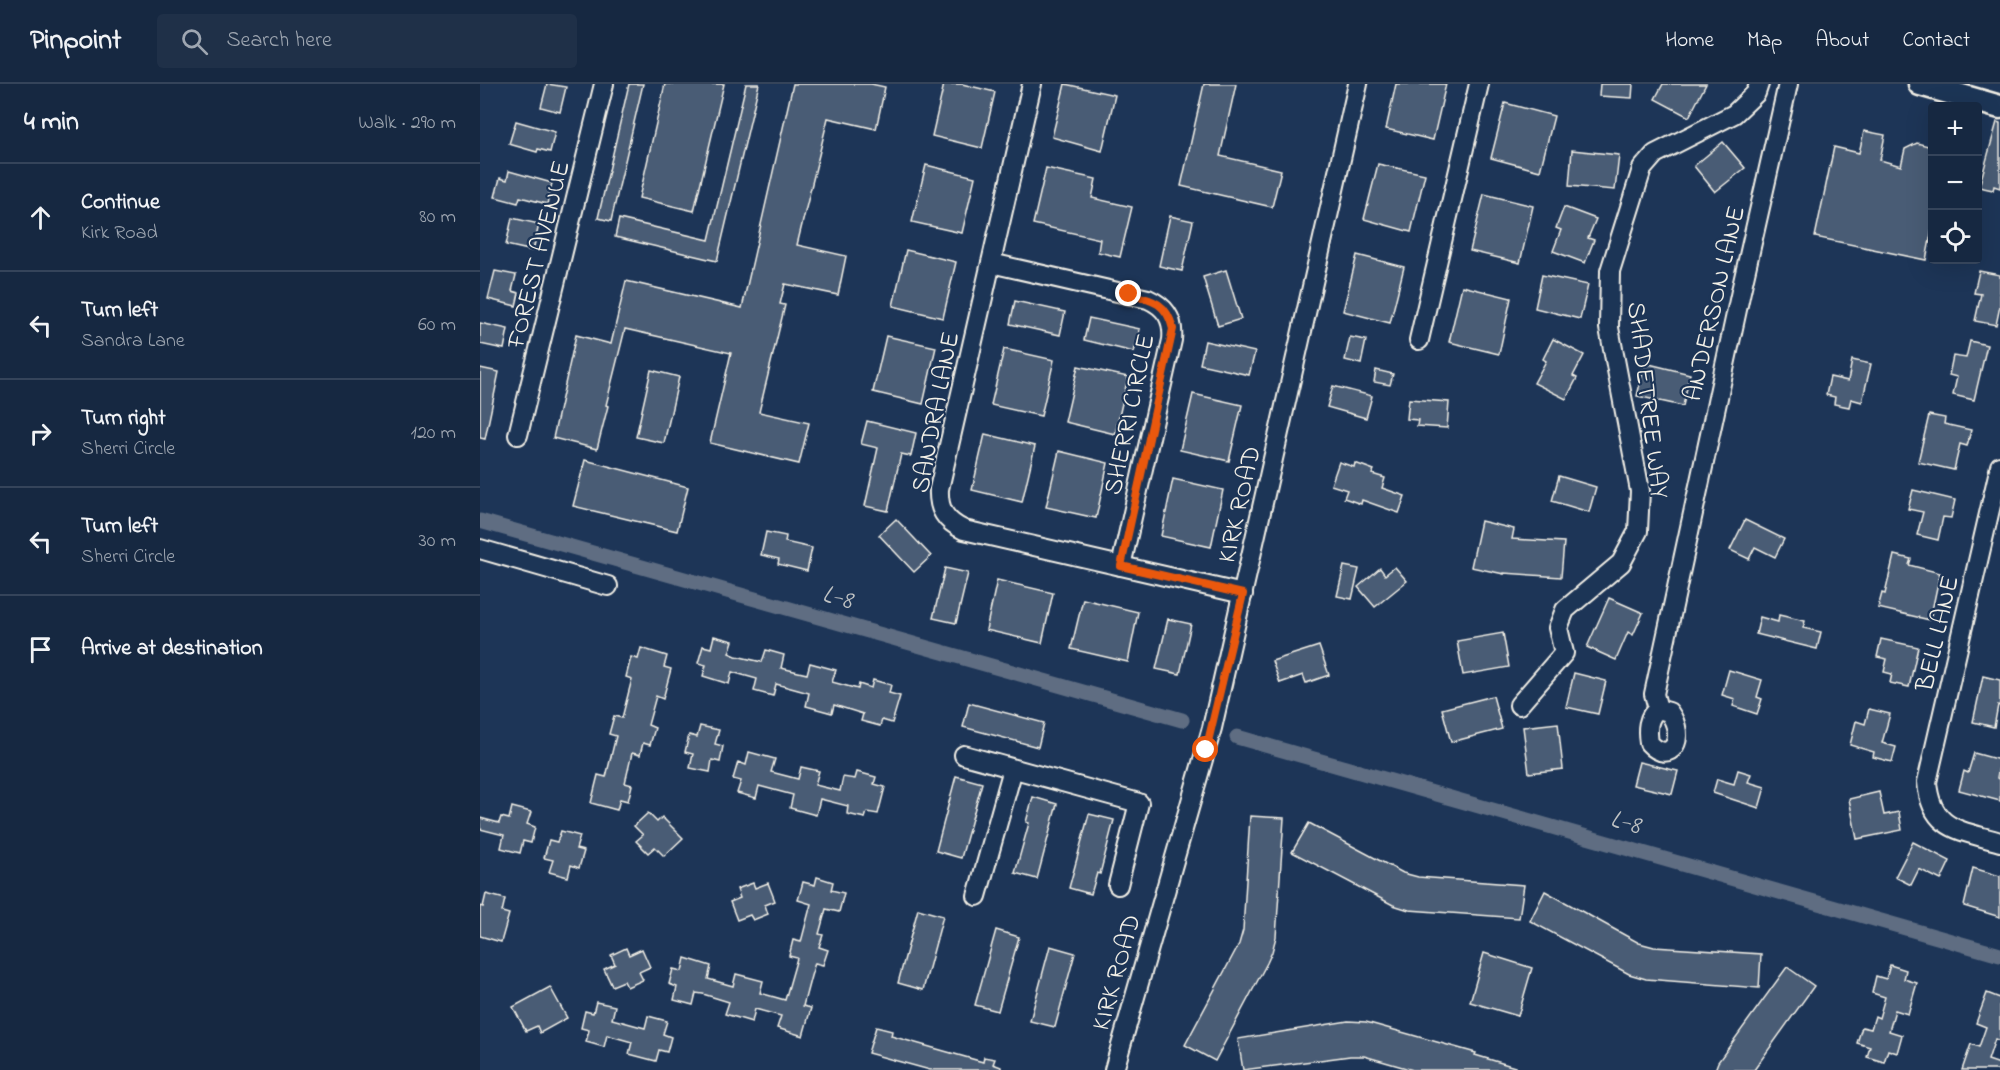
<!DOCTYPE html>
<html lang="en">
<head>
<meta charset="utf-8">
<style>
  body { margin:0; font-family:"Indie Flower",sans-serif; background:#1f3048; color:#f1f3f6 }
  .controls { position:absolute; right:18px; top:18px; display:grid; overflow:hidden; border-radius:6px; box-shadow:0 6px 24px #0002 }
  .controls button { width:54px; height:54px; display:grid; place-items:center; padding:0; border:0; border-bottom:2px solid #35445a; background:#162841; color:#f1f3f6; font:30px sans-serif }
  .stop { position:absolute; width:18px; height:18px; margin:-14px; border:4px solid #ea580c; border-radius:50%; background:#fff }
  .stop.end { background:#ea580c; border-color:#fff; box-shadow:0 2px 6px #0008 }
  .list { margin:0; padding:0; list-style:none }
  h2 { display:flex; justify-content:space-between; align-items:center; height:78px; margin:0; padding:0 24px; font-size:26px }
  h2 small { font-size:20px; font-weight:400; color:#9ea6b1 }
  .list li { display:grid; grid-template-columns:39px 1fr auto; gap:18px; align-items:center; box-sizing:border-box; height:108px; padding:0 24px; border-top:2px solid #35445a }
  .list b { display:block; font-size:22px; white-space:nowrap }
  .list p { margin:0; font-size:20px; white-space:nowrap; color:#9ea6b1 }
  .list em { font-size:20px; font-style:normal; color:#9ea6b1 }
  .icon { flex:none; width:33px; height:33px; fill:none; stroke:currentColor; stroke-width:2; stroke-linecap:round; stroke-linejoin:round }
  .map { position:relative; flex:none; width:1520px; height:986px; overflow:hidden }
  header { display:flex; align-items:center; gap:36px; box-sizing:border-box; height:84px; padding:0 30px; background:#162841; border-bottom:2px solid #35445a }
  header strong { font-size:28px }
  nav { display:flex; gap:33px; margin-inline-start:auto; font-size:21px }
  .search { width:420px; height:54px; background:#1f3048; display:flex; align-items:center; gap:15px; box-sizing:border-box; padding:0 21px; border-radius:6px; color:#9ea6b1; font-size:22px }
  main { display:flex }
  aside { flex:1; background:#162841 }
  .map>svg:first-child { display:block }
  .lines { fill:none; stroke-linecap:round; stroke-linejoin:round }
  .canal { stroke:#5e6d82; stroke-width:15 }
  .building { fill:#485b74; stroke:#f4f1e8; stroke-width:1.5 }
  .minor-casing { stroke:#f4f1e8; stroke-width:22 }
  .major-casing { stroke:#f4f1e8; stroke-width:27 }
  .minor { stroke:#1d3557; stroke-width:18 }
  .major { stroke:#1d3557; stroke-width:22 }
  .route { stroke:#ea580c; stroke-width:8 }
  .labels { text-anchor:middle; stroke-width:4.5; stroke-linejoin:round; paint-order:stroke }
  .street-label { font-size:26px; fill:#f4f1e8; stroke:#1d3557 }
  .water-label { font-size:27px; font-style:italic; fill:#c0c3c4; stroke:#1d3557 }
</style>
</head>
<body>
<header>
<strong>Pinpoint</strong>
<div class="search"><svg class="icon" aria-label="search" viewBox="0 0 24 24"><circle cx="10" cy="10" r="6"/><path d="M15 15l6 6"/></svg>Search here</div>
<nav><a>Home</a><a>Map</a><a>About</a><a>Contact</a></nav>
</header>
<main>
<aside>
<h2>4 min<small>Walk · 290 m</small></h2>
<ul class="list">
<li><svg class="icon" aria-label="ahead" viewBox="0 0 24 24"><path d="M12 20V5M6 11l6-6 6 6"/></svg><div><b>Continue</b><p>Kirk Road</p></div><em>80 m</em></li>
<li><svg class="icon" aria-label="left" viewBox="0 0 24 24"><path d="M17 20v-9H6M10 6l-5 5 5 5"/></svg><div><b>Turn left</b><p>Sandra Lane</p></div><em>60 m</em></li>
<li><svg class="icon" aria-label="right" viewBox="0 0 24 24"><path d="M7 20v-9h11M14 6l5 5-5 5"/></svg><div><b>Turn right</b><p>Sherri Circle</p></div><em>120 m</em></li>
<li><svg class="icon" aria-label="left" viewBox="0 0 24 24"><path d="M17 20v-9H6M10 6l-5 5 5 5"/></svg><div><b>Turn left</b><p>Sherri Circle</p></div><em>30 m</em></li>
<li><svg class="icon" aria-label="arrive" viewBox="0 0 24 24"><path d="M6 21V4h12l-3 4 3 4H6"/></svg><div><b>Arrive at destination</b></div></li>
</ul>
</aside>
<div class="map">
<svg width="1520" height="986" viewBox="0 0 1520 986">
  <rect width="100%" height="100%" fill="#1d3557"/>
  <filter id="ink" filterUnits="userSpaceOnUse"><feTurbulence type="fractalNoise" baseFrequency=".0167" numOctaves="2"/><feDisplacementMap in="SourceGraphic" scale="12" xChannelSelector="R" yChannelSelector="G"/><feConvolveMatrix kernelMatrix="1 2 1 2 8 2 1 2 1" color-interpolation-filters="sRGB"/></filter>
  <g filter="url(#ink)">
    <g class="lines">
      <g class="canal">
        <polyline points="0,437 702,636"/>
        <polyline points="757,653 1520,871"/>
      </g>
    </g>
    <g class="building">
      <polygon points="67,0 86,3 80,28 61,23"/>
      <polygon points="149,0 163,0 131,137 118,134"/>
      <polygon points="185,0 244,0 214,127 159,114"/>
      <polygon points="266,0 279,0 237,177 135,153 139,135 229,156"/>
      <polygon points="313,0 391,0 405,3 396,45 348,34 317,161 366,172 358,211 305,200 300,220 305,221 279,328 329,339 319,380 230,359 251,269 145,245 126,321 128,322 117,365 73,354 96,251 131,260 146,197 262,224"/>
      <polygon points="464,0 482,0 515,8 502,64 452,52"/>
      <polygon points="585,0 635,11 622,67 572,53"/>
      <polygon points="724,0 756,0 740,72 801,86 792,123 701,102"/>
      <polygon points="916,0 966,0 953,56 906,45"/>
      <polygon points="1120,0 1153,0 1152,14 1119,12"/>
      <polygon points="1183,0 1226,0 1209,33 1175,15"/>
      <polygon points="1025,19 1074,32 1060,87 1011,74"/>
      <polygon points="36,37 75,48 70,68 58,65 57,68 29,60"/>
      <polygon points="1517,38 1520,39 1520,104 1514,102 1513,106 1499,103"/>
      <polygon points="1384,47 1405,51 1400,76 1421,82 1425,65 1437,59 1452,63 1452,145 1446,176 1335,153 1354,63 1379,69"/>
      <polygon points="1243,58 1265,84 1235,108 1214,82"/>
      <polygon points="1092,66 1139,71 1135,106 1089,102"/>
      <polygon points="898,80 945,90 931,148 884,135"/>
      <polygon points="446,81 495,93 482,149 432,138"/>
      <polygon points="566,84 616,95 612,114 652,123 640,173 618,168 620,155 553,140"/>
      <polygon points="29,87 72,99 67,120 40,113 38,119 15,113 20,94 27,96"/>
      <polygon points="1004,110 1053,122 1040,179 990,167"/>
      <polygon points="1084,123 1116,135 1108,154 1114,156 1105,179 1073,167 1081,146 1076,144"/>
      <polygon points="690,132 713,137 702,187 679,182"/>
      <polygon points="32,134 59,140 53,167 26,161"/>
      <polygon points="426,166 476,178 463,234 413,222"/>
      <polygon points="877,171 924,183 910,239 863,227"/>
      <polygon points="746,186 761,235 738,242 723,193"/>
      <polygon points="15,187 36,191 32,207 39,209 36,222 8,215"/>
      <polygon points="1499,187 1520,191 1520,222 1516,241 1495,237 1501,210 1494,209"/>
      <polygon points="1062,191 1108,201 1100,235 1055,224"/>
      <polygon points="982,202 1031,214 1019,270 969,258"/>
      <polygon points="535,217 585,228 580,251 530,240"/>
      <polygon points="609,234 660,245 654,268 604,256"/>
      <polygon points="0,239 28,245 24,265 0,260"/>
      <polygon points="406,252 456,263 443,320 393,308"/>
      <polygon points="870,253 886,256 881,280 865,276"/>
      <polygon points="1073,255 1104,271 1093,292 1097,294 1086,315 1054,299 1066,277 1063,275"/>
      <polygon points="725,257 775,268 769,291 720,280"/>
      <polygon points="1490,257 1507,261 1494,316 1473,311 1477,293 1469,291 1473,272 1486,274"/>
      <polygon points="524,265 574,276 561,332 511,321"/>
      <polygon points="1372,276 1391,280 1382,318 1371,315 1369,323 1354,320 1355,313 1346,311 1350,293 1368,297"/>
      <polygon points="1165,279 1210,290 1203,322 1157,312"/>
      <polygon points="598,282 648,293 635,350 585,338"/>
      <polygon points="0,284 19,288 5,355 0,354"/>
      <polygon points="171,286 199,293 184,359 156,353"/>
      <polygon points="896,286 913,290 910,301 894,298"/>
      <polygon points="853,302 892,312 886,334 847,323"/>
      <polygon points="713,310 762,321 749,377 700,366"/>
      <polygon points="929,315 969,318 967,344 937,342 938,336 927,335"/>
      <polygon points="1449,331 1465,334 1464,340 1491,346 1487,362 1480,360 1474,386 1438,378"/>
      <polygon points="387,337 436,349 431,372 421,370 408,427 385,422 398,364 381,360"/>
      <polygon points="505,350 555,362 542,418 492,406"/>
      <polygon points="579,367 628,379 616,434 566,423"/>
      <polygon points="105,376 208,403 197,447 93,422"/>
      <polygon points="859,378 874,383 875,379 894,386 892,390 905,394 902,404 925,412 919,429 882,416 881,420 864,414 867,406 851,401"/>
      <polygon points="1079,392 1116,403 1109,428 1072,417"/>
      <polygon points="693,395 743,406 731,463 681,452"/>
      <polygon points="1433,406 1475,416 1471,434 1463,433 1458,456 1437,451 1443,428 1428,425"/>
      <polygon points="416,435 451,472 434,488 399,451"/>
      <polygon points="1265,436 1304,455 1295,473 1275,463 1269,475 1250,466"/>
      <polygon points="1001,437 1034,445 1032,455 1084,458 1081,493 1024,489 1024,490 991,483"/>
      <polygon points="286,448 306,452 305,458 332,464 327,487 298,480 299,475 281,471"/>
      <polygon points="1414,471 1431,475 1429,481 1460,489 1450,536 1398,524 1402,509 1405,510"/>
      <polygon points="864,482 879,485 872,515 857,512"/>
      <polygon points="915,483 927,497 895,523 878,503 900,484 905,491"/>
      <polygon points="465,484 488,489 476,539 453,534"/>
      <polygon points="517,496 573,509 562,559 506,546"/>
      <polygon points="1129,514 1163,529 1153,551 1148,548 1136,576 1107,563"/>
      <polygon points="603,515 658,528 648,578 591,565"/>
      <polygon points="1299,531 1325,537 1323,544 1341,548 1337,565 1276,550 1280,533 1298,538"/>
      <polygon points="688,535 711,540 700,590 676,585"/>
      <polygon points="1023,549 1029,583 983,591 977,557"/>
      <polygon points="234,552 253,557 249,569 256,572 282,578 286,566 304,571 301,584 327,590 330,579 356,586 352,598 378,605 379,600 391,604 393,596 411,601 409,609 420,612 412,639 402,636 400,642 381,637 383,630 354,621 352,629 326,622 329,609 296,600 293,612 274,607 277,595 252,588 249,600 223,592 226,581 218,579 223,562 231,564"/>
      <polygon points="1401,555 1438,563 1429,603 1410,599 1412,590 1404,588 1407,575 1397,573"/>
      <polygon points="839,562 849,591 826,599 823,591 800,599 792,577"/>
      <polygon points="161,564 187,572 184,583 191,585 183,615 176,612 168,641 175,644 170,661 163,659 160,671 152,669 145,699 152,701 148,717 140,715 137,726 111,719 118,691 126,693 136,652 129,650 134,632 142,634 152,595 146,593 151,573 158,575"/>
      <polygon points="1249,586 1282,596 1277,613 1282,615 1277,630 1253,622 1255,615 1242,611"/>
      <polygon points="1094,589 1126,597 1118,630 1086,623"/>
      <polygon points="1503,592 1520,596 1520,622 1518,621 1514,643 1493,638"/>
      <polygon points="1013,612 1022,645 971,658 962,625"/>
      <polygon points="489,619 564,639 558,663 483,643"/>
      <polygon points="1389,625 1410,630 1402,659 1416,663 1412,678 1393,673 1394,668 1370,661 1376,637 1385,640"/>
      <polygon points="1078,639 1083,685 1049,689 1043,643"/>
      <polygon points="220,642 239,646 235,660 243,662 240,678 232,676 230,688 210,684 213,670 205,668 209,651 217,653"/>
      <polygon points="269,668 295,675 291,688 318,695 321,683 339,687 335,701 360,707 363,693 375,695 377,688 396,693 394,700 405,703 398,730 387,728 385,734 367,730 368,722 340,715 336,731 310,724 313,711 279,702 276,714 257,709 261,697 253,695 258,678 266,681"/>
      <polygon points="1494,669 1520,676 1517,694 1520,695 1520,717 1479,706 1484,687 1488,689"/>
      <polygon points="1159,678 1198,687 1192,710 1153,701"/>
      <polygon points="1258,686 1271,690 1268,698 1285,703 1279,724 1233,709 1237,695 1254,700"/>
      <polygon points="476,692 502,699 481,774 456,767"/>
      <polygon points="1399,708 1404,731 1419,728 1422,746 1377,755 1369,715"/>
      <polygon points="553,713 577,720 557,795 535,789 549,739 546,738"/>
      <polygon points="32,723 51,728 47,740 55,743 51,759 43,757 40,769 21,764 24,751 0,745 0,734 19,739 21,733 29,735"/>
      <polygon points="168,729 177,738 182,733 203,754 184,772 175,763 168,769 156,757 163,751 154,742"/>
      <polygon points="609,730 634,736 620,790 617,789 611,810 589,804"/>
      <polygon points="770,732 804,734 796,853 792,868 787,879 735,977 705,961 759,860 763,846"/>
      <polygon points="829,739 923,789 938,793 1044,801 1039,834 929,826 913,821 812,768"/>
      <polygon points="81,747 100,752 96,765 104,767 99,784 91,781 88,793 69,788 73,776 64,774 69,756 77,758"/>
      <polygon points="1433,758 1470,777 1461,796 1439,785 1431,801 1415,793"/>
      <polygon points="1493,784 1520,792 1520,833 1484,822"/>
      <polygon points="337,793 353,798 351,806 364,809 359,828 346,825 339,850 343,851 339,863 348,866 343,881 335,879 331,892 323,922 331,924 323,952 297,944 301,932 275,925 272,938 245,930 249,918 223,910 216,909 213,921 194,916 197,903 189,900 193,885 202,887 205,874 231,882 228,895 253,902 256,890 283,897 280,909 305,916 317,874 309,872 313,856 321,858 331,820 318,816 323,798 335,801"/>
      <polygon points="273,799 275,804 288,799 295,817 285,821 288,830 273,836 270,831 257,836 250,818 260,814 257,805"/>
      <polygon points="1065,807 1159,859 1174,863 1281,870 1279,904 1166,895 1149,890 1050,837"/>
      <polygon points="6,810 25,815 22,828 29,830 21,858 0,852 0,822 3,823"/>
      <polygon points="438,825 463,832 443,906 418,899"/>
      <polygon points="516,846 539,853 518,927 495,921"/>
      <polygon points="570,862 595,869 575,943 550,937"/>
      <polygon points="146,864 149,871 162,865 170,883 159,888 163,896 147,903 144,897 132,902 124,885 135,880 131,871"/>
      <polygon points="1004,869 1052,884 1038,932 990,918"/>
      <polygon points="1410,881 1426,886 1424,895 1437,899 1428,930 1415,926 1409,947 1422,951 1417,969 1408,966 1404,978 1387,973 1390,963 1377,959 1382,943 1391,945 1395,932 1399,934 1405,913 1392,909 1396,892 1406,895"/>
      <polygon points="1307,883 1334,902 1274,986 1235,986 1238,978"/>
      <polygon points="70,903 87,934 60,949 57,942 46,947 33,923"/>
      <polygon points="1507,909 1520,914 1520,957 1515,955 1508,976 1520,980 1520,986 1482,986 1491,960 1499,963 1506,943 1496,939"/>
      <polygon points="116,918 135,922 132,935 165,944 168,932 187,937 183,950 191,953 187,968 179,966 176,977 149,970 152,958 127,951 124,963 106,958 109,946 101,944 105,927 113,929"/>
      <polygon points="868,937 886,938 996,969 995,971 1035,983 1034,986 933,986 884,972 870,972 763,986 758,955"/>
      <polygon points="396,943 412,947 411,952 503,978 504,973 515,975 513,980 521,983 521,986 450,986 388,969"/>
    </g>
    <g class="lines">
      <defs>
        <g id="minor">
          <path d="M552,0l-93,405c-1,20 6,32 25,41l279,64"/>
          <path d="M511,179l157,36c18,8 26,21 24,41l-51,226"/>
          <polyline points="939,256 999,0"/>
          <polyline points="38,351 124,0"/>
          <path d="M1520,382l-73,316c4,49 34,48 73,60"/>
          <polyline points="0,465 128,502"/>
          <polyline points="1039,621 1084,569 1078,544 1085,526 1141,479 1158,447 1160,407 1129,244 1130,187 1162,85 1175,70 1254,30 1276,9 1279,0"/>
          <polyline points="1178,625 1174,610 1261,207 1308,0"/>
          <path d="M1178,625l11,3c19,27 1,54 -20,31 -2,-13 -2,-26 9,-34z"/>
          <polyline points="484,671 659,719 638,801"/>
          <polyline points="497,812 533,685"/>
          <polyline points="634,986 732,644 878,0"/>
        </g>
        <polyline id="major" points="1440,0 1520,23"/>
      </defs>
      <use href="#minor" class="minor-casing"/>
      <use href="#major" class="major-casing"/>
      <use href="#minor" class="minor"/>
      <use href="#major" class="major"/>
    </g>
  </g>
  <g class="lines" filter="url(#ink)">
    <path class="route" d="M649,210c24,6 38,9 44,35l-52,237 122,28 -37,156"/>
  </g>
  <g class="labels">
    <g class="street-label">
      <text transform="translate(57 170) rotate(-76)" y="9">FOREST AVENUE</text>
      <text transform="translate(1233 219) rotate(-77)" y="9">ANDERSON LANE</text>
      <text transform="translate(1169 316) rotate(83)" y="9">SHADETREE WAY</text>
      <text transform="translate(454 328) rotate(-79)" y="9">SANDRA LANE</text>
      <text transform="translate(648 330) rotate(-78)" y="9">SHERRI CIRCLE</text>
      <text transform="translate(758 420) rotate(-77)" y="9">KIRK ROAD</text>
      <text transform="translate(1456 549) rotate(-77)" y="9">BELL LANE</text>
      <text transform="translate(635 888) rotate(-74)" y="9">KIRK ROAD</text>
    </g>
    <g class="water-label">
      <text transform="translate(358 512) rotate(16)" y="9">L-8</text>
      <text transform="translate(1146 737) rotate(16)" y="9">L-8</text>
    </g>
  </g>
</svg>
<div class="controls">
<button>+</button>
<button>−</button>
<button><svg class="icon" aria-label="locate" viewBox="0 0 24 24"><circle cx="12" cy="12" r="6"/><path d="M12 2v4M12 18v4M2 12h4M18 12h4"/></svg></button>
</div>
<div class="stop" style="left:726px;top:666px"></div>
<div class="stop end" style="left:649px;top:210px"></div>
</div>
</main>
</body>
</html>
